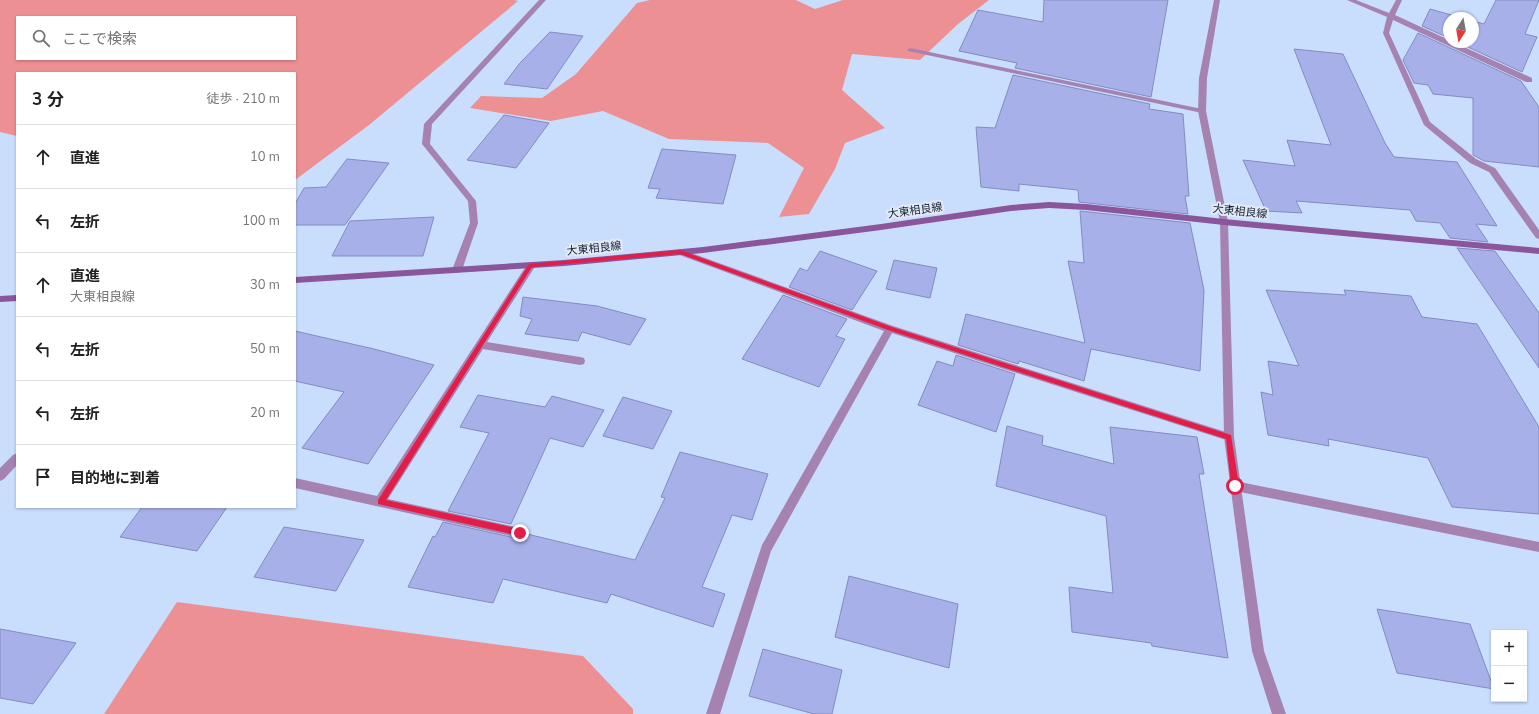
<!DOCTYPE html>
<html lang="ja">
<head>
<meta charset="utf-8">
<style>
  body { margin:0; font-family:"Nunito Sans","Noto Sans JP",sans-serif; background:#f6f6f6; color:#222 }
  .controls { position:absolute; right:12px; bottom:12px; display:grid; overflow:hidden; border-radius:0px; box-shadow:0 1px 3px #0004 }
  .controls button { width:36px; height:36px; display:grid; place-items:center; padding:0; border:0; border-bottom:1px solid #e0e0e0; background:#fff; color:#222; font:20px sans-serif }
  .compass { position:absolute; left:1443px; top:12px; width:36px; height:36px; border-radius:50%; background:#fff; box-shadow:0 1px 3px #0004; rotate:191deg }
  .stop { position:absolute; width:12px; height:12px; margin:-9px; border:3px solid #e11d48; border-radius:50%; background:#fff }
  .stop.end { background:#e11d48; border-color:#fff; box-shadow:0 1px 4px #0008 }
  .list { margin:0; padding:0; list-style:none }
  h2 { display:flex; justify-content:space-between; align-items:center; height:52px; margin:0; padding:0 16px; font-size:17px }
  h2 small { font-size:13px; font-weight:400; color:#767676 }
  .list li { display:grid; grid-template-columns:26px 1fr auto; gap:12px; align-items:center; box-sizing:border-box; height:64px; padding:0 16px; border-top:1px solid #e0e0e0 }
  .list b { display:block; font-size:15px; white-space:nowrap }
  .list p { margin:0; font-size:13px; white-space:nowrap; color:#767676 }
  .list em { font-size:13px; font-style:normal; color:#767676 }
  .icon { flex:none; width:22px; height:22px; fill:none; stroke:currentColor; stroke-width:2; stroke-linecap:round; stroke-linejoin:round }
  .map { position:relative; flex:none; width:1539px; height:714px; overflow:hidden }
  .search { position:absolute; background:#fff; box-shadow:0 1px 3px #0004; left:16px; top:16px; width:280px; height:44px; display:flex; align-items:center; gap:10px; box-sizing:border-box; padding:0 14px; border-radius:0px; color:#767676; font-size:15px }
  .panel { position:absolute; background:#fff; box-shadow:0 1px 3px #0004; left:16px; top:72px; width:280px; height:436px; border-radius:0px }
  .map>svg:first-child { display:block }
  .green { fill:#ec9094; fill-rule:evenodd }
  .building { fill:#a8b0e9; stroke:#838bc1 }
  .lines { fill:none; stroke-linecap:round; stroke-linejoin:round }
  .minor { fill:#a682b1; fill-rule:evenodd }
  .tertiary { fill:#a682b1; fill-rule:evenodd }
  .secondary { fill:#8a559a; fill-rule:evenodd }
  .route { fill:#e11d48 }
  .labels { text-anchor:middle; stroke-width:4; stroke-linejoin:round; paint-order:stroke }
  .street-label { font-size:11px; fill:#132033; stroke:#e3eaf5 }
</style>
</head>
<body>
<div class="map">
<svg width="1539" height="714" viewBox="0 0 1539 714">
  <rect width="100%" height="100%" fill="#c9defd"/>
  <g class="green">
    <path d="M0,0h514l4,1 -149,124 -74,55v-107h-278v63l-17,-4zM17,17h278v42h-278z"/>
    <polygon points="650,0 796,0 815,9 843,0 989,0 958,24 920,60 852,54 842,90 885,128 845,143 835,169 809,214 779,217 804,168 768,143 669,139 603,111 551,121 470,108 481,96 542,98 576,74 637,3"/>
    <polygon points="177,602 583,656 633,709 633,714 104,714"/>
  </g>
  <g class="building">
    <polygon points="1044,0 1168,0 1151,97 1015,68 1017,63 959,51 978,10 1043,22"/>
    <polygon points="1496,0 1539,0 1525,34 1537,37 1522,72 1457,42 1473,42 1473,21 1484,24"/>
    <polygon points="1430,9 1462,18 1449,18 1449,38 1422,26"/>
    <polygon points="550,32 583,36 547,89 504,84 520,63"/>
    <polygon points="1418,33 1521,81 1539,107 1539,167 1484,161 1473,155 1473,98 1433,94 1428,85 1414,83 1403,60"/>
    <polygon points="1294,49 1343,54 1385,143 1394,157 1457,162 1497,226 1476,224 1488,242 1450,238 1440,223 1416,221 1410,210 1296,201 1302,213 1266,211 1243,160 1295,166 1287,140 1331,145"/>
    <polygon points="1013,75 1150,104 1149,109 1183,114 1189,196 1185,196 1188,214 1079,202 1078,190 1019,184 1019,191 981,187 976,127 995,128"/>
    <polygon points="504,115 549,123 516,168 467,160"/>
    <polygon points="662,149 736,155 723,204 656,198 660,189 648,188"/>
    <polygon points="347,159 389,163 345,225 295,225 295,204 304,188 326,187"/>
    <polygon points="1080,211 1190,223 1204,290 1200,371 1091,349 1084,381 1019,361 1018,364 958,345 966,314 1085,343 1068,261 1084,263"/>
    <polygon points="434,217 423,256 332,256 350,221"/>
    <polygon points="1457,248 1495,251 1539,313 1539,368"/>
    <polygon points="820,251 877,271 852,310 789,287 800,268 807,271"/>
    <polygon points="894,260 937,268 930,298 886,289"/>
    <polygon points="1266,290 1346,295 1344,290 1411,296 1422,317 1477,324 1539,427 1539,514 1452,507 1428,458 1328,439 1329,446 1268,435 1261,392 1273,395 1268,361 1299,366"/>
    <polygon points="783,295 847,319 836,336 845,339 819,387 742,359"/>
    <polygon points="523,297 597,306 646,319 630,345 582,332 578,341 525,334 532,319 520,316"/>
    <polygon points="295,331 374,349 434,365 368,464 302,448 344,392 295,381"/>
    <polygon points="956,355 1015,374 996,432 918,405 937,361 953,366"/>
    <polygon points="478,395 545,407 552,396 604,410 583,447 550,438 511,524 448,511 489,433 460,427"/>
    <polygon points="623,397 672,411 653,449 603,436"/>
    <polygon points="1007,426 1043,436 1042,445 1114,464 1110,427 1197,437 1204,474 1199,474 1228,658 1152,646 1151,643 1072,632 1069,587 1113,593 1106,516 996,486"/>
    <polygon points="680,452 768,474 752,520 732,515 702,587 725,594 713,627 611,594 607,603 503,579 493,603 408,587 433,536 435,537 443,522 520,539 524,538 527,534 635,560 665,498 661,497"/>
    <polygon points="142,507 227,507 197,551 120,537"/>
    <polygon points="284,527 364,540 336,591 254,577"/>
    <polygon points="849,576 958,604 949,668 835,637"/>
    <polygon points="1377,609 1470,624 1494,689 1397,673"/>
    <polygon points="0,629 76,643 33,704 0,698"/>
    <polygon points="763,649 842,670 832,714 814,714 749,696"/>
  </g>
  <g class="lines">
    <g class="minor">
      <polygon points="539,0 546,0 432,124 430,144 476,201 478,223 462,270 457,273 454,272 452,270 470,223 468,201 422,144 424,124"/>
      <polygon points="1347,0 1356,0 1389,13 1396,0 1402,0 1395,15 1449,40 1449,42 1453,42 1532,78 1532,82 1526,82 1393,20 1389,33 1430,122 1476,159 1495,168 1539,230 1539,239 1536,238 1489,172 1470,163 1424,125 1383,33 1387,17"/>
      <polygon points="910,48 1202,109 1206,111 1202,113 908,51 907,50"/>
      <polygon points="680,249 893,326 1229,433 1233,434 1234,437 1233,440 1229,441 892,333 771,551 720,714 706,714 762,545 884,331 677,254 676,252 677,250"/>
      <polygon points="531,262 536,265 487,342 580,357 584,358 585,361 584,364 580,365 483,349 388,499 520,528 524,529 526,533 524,537 520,538 295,488 295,478 377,496 528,263"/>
      <polygon points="17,453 17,465 4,479 0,481 0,468 13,455"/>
      <polygon points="1235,481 1539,542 1539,552 1235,491 1231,489 1229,486 1231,483"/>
    </g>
    <polygon class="tertiary" points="1214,0 1220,0 1207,78 1206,111 1228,222 1234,437 1264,651 1286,714 1272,714 1252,651 1224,437 1220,222 1198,111 1199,78"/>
    <g class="secondary">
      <polygon points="1049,202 1086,204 1224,219 1539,248 1539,254 1224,225 1086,210 1049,208 1011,211 881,230 703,253 564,266 295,283 295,277 564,260 703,247 881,224 1011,205"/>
      <polygon points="17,295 17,301 0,302 0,296"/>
    </g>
  </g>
  <polygon class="route" points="680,250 892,327 1231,435 1239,486 1235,489 1231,486 1226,439 888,330 680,254 532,267 386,500 520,529 524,533 523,535 520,536 378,504 378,500 529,264"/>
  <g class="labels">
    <g class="street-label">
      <text transform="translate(915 210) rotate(-8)" y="4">大東相良線</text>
      <text transform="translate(1240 211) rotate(6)" y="4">大東相良線</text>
      <text transform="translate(594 248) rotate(-6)" y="4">大東相良線</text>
    </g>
  </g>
</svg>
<div class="controls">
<button>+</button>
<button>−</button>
</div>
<svg class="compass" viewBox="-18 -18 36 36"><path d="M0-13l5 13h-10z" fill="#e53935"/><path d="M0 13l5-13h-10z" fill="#767676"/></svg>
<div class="stop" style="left:1235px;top:486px"></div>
<div class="stop end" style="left:520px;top:533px"></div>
<div class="search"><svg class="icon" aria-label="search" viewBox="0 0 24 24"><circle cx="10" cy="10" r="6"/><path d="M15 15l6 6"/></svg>ここで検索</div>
<section class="panel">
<h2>3 分<small>徒歩 · 210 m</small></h2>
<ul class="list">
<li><svg class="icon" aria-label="ahead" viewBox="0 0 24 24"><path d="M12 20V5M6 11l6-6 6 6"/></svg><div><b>直進</b></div><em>10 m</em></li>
<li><svg class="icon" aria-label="left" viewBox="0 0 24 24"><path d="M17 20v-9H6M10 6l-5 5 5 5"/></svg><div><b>左折</b></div><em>100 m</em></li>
<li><svg class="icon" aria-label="ahead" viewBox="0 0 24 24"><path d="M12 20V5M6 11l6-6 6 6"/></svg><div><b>直進</b><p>大東相良線</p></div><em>30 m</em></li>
<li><svg class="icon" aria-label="left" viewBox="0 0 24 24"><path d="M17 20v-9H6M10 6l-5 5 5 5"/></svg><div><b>左折</b></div><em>50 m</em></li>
<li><svg class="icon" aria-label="left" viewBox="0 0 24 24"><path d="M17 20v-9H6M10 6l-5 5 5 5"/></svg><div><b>左折</b></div><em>20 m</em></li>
<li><svg class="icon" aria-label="arrive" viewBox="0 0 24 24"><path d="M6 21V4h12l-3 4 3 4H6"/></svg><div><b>目的地に到着</b></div></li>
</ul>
</section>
</div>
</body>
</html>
